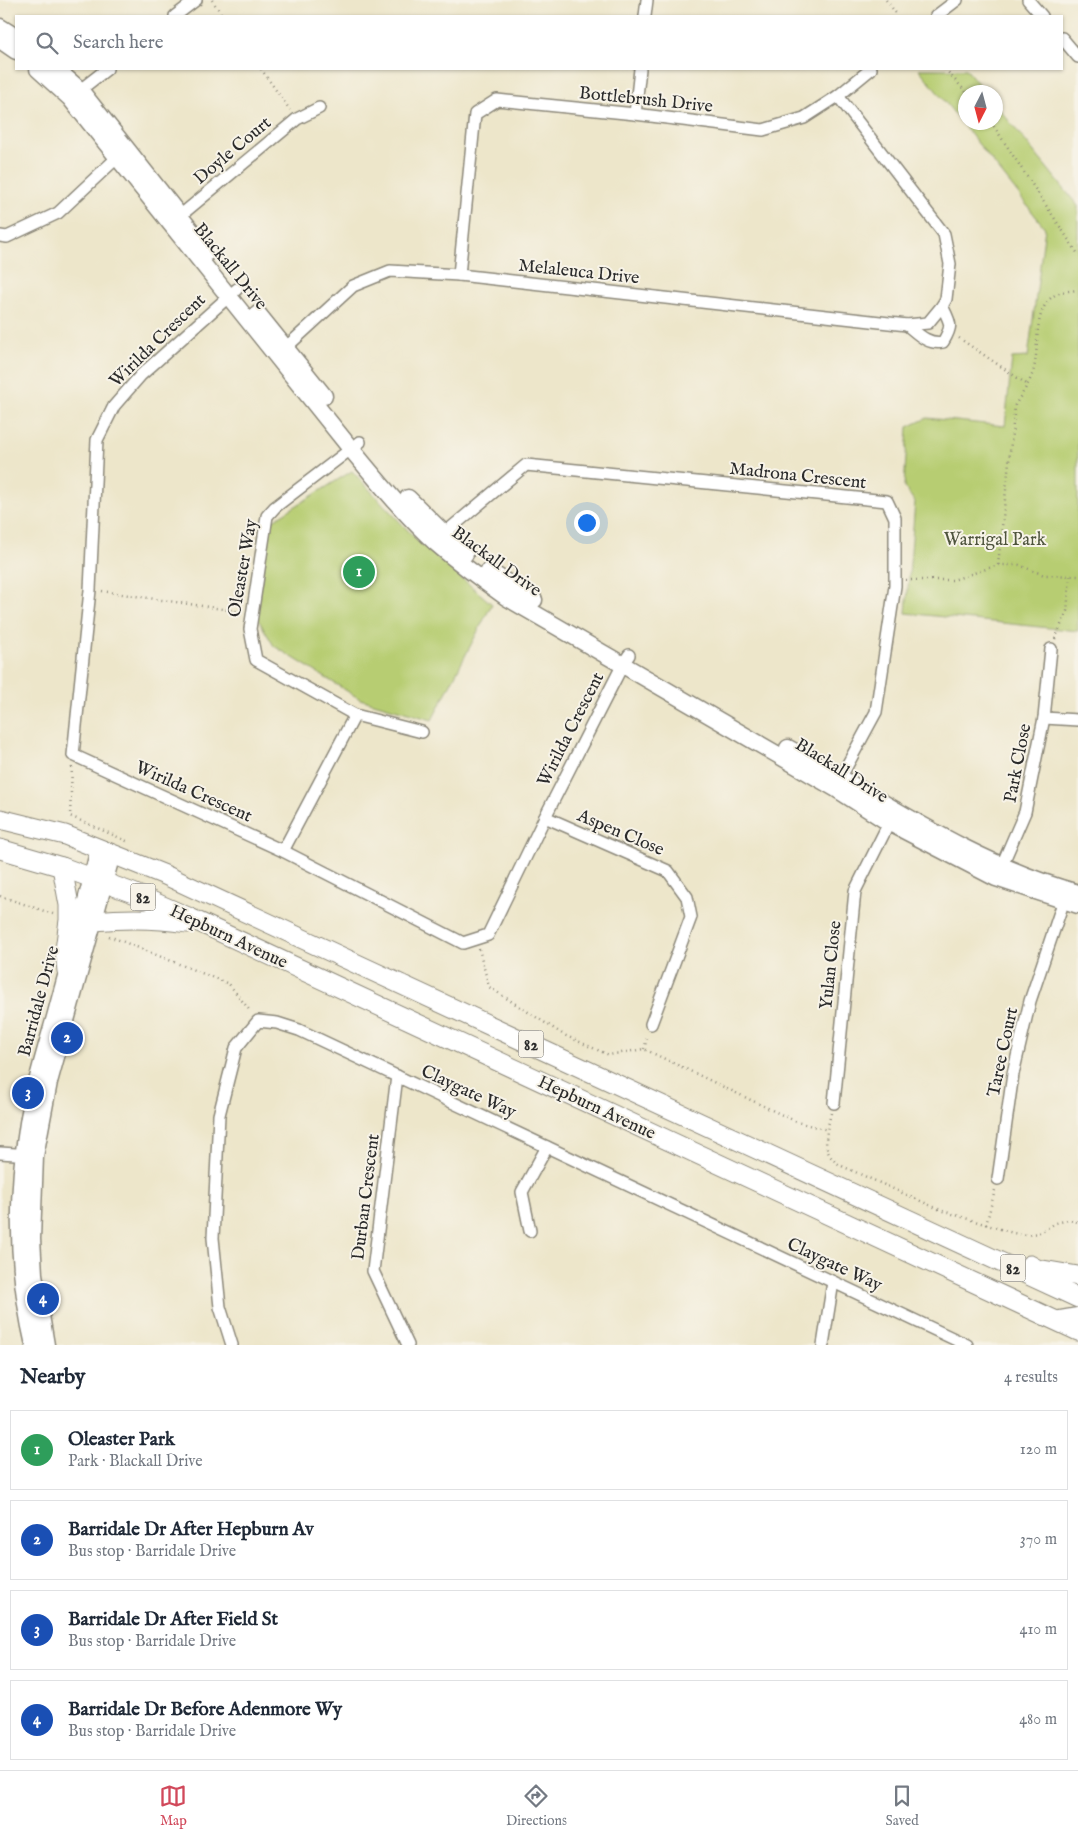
<!DOCTYPE html>
<html lang="en">
<head>
<meta charset="utf-8">
<style>
  body { margin:0; font-family:"IM FELL English",serif; background:#f6f6f7; color:#1f2937 }
  .compass { position:absolute; left:958px; top:85px; width:45px; height:45px; border-radius:50%; background:#fff; box-shadow:0 1px 4px #0004; rotate:186deg }
  .you { position:absolute; left:586px; top:522px; width:18px; height:18px; margin:-12px; border:4px solid #fff; border-radius:50%; background:#1a73e8; box-shadow:0 0 0 8px #1a73e833 }
  .badge { display:grid; place-items:center; width:32px; height:32px; border-radius:50%; background:#d1495b; color:#fff; font-size:16px; font-weight:700 }
  .pin { position:absolute; translate:-50% -50%; border:2px solid #fff; box-shadow:0 1px 5px #0006 }
  .list { margin:0; padding:0; list-style:none }
  h2 { display:flex; justify-content:space-between; align-items:center; height:65px; margin:0; padding:0 20px; font-size:21px }
  h2 small { font-size:16px; font-weight:400; color:#747a83 }
  .list li { display:grid; grid-template-columns:32px 1fr auto; gap:15px; align-items:center; box-sizing:border-box; height:80px; margin:0 10px 10px; padding:0 10px; border:1px solid #e0e1e3; border-radius:0px }
  .list b { display:block; font-size:19px; white-space:nowrap }
  .list p { margin:0; font-size:16px; white-space:nowrap; color:#747a83 }
  .list em { font-size:16px; font-style:normal; color:#747a83 }
  .icon { flex:none; width:28px; height:28px; fill:none; stroke:currentColor; stroke-width:2; stroke-linecap:round; stroke-linejoin:round }
  .map { position:relative; flex:none; width:1078px; height:1345px; overflow:hidden }
  .search { position:absolute; background:#fff; box-shadow:0 1px 4px #0004; left:15px; right:15px; top:15px; height:55px; display:flex; align-items:center; gap:12px; box-sizing:border-box; padding:0 18px; border-radius:0px; color:#747a83; font-size:19px }
  .sheet { height:425px; background:#fff }
  nav { display:flex; justify-content:space-around; align-items:center; box-sizing:border-box; height:70px; border-top:1px solid #e0e1e3; background:#fff; font-size:14px; color:#747a83 }
  nav a { display:grid; justify-items:center; gap:2px }
  nav .on { color:#d1495b }
  .map>svg:first-child { display:block }
  .green { fill:#b7cd72; stroke:#717c4e }
  .lines { fill:none; stroke-linecap:round; stroke-linejoin:round }
  .street-casing { stroke:#8c887a; stroke-width:14 }
  .secondary-casing { stroke:#8c887a; stroke-width:19 }
  .primary-casing { stroke:#8c887a; stroke-width:21 }
  .path { stroke:#8c887a; stroke-width:2.5; stroke-dasharray:1 4; stroke-linecap:butt }
  .street { stroke:#fff; stroke-width:11 }
  .secondary { stroke:#fff; stroke-width:16 }
  .primary { stroke:#fff; stroke-width:19 }
  .labels { text-anchor:middle; stroke-width:4; stroke-linejoin:round; paint-order:stroke }
  .shield { fill:#f7f3e8; stroke:#686764; stroke-width:1 }
  .shield-label { font-size:16px; font-weight:bold; fill:#2b2b2b }
  .street-label { font-size:18px; fill:#2b2b2b; stroke:#f7f3e8 }
  .park-label { font-size:18px; fill:#4e543d; stroke:#f7f3e8 }
</style>
</head>
<body>
<div class="map">
<svg width="1078" height="1345" viewBox="0 0 1078 1345">
  <rect width="100%" height="100%" fill="#f7f3e8"/>
  <filter id="ink" filterUnits="userSpaceOnUse"><feTurbulence type="fractalNoise" baseFrequency=".02" numOctaves="2"/><feDisplacementMap in="SourceGraphic" scale="10" xChannelSelector="R" yChannelSelector="G"/><feConvolveMatrix kernelMatrix="1 2 1 2 8 2 1 2 1" color-interpolation-filters="sRGB"/></filter>
  <filter id="wash" filterUnits="userSpaceOnUse"><feTurbulence type="fractalNoise" baseFrequency=".0096" numOctaves="4" result="noise"/><feDisplacementMap in="SourceGraphic" scale="20" xChannelSelector="R" yChannelSelector="G"/><feGaussianBlur stdDeviation="1.12" result="paint"/><feColorMatrix in="noise" values="0 0 0 0 0 0 0 0 0 0 0 0 0 0 0 0 0 1.4 0 .05"/><feComposite in="paint" operator="in"/></filter>
  <g filter="url(#wash)">
    <rect width="100%" height="100%" fill="#ede6ca"/>
    <g class="green">
      <polygon points="919,69 966,69 985,92 966,92 966,122 996,122 996,105 1078,206 1078,631 906,613 915,502 904,487 908,427 927,418 1005,426 1012,358 1028,357 1045,228"/>
      <polygon points="352,471 417,540 492,604 432,720 360,699 274,646 256,616 270,522"/>
    </g>
  </g>
  <g filter="url(#ink)">
    <g class="lines">
      <defs>
        <g id="street">
          <polyline points="1028,0 1042,16"/>
          <polyline points="175,16 196,0"/>
          <polyline points="645,16 647,0"/>
          <polyline points="936,16 957,0"/>
          <polyline points="1062,38 1078,57"/>
          <polyline points="75,94 107,69"/>
          <polyline points="635,114 640,69"/>
          <polyline points="175,220 297,119 319,108"/>
          <polyline points="0,236 7,237 58,213 122,153"/>
          <polyline points="459,275 475,114 497,100 635,114 763,130 804,118 838,96 871,69"/>
          <polyline points="237,289 141,375 114,406 97,440 90,590 73,755 283,851 463,943 488,935 545,817 623,664 629,655"/>
          <path d="M907,325c11,9 21,20 36,17 10,-17 8,-18 -1,-36"/>
          <polyline points="281,352 353,286 390,271 459,275 907,325 928,323 942,306 946,299 950,264 944,234 838,96"/>
          <polyline points="360,442 275,507 267,516 250,629 256,660 355,715 422,732"/>
          <polyline points="440,537 526,465 887,501 895,518 895,586 876,712 837,784"/>
          <polyline points="1044,718 1078,720"/>
          <polyline points="545,817 668,871 687,897 691,917 651,1024"/>
          <polyline points="283,851 355,715"/>
          <polyline points="999,872 1025,812 1044,718 1051,649"/>
          <polyline points="397,1076 373,1271 408,1345"/>
          <polyline points="834,1103 855,891 892,817"/>
          <polyline points="0,1153 31,1155"/>
          <polyline points="998,1179 1013,1074 1030,1001 1066,894"/>
          <polyline points="530,1231 522,1192 547,1147"/>
          <polyline points="232,1345 220,1307 213,1238 219,1115 236,1048 258,1021 277,1023 299,1030 967,1345"/>
          <polyline points="823,1345 833,1282"/>
        </g>
        <g id="secondary">
          <polyline points="0,27 16,37"/>
          <polyline points="0,40 16,51"/>
          <path d="M38,69l32,29 281,351c27,32 54,66 85,94 22,19 46,37 70,54l329,191 53,34 108,56 82,27"/>
          <polyline points="56,69 80,90 208,252"/>
          <polyline points="258,314 324,396"/>
          <polyline points="408,498 465,554"/>
          <polyline points="489,571 534,600"/>
          <path d="M788,748c95,52 184,116 290,145"/>
          <polyline points="1055,1320 1078,1316"/>
          <path d="M34,1345c-17,-72 -18,-149 -6,-222 6,-36 17,-71 27,-106 15,-56 31,-112 44,-169"/>
          <polyline points="46,1345 34,1274 32,1239 35,1156 49,1082 112,854"/>
        </g>
        <g id="primary">
          <polyline points="0,819 65,835 165,875 1078,1298"/>
          <polyline points="0,849 62,867 133,893 188,917 1078,1331"/>
          <polyline points="62,867 69,905 69,920 65,950 67,971"/>
          <path d="M94,921c32,-3 62,-3 93,2"/>
          <polyline points="1030,1265 1037,1269 1078,1276"/>
        </g>
      </defs>
      <use href="#street" class="street-casing"/>
      <use href="#secondary" class="secondary-casing"/>
      <use href="#primary" class="primary-casing"/>
      <g class="path">
        <polyline points="212,0 223,16"/>
        <polyline points="886,0 898,16"/>
        <polyline points="261,69 290,110"/>
        <polyline points="945,69 966,92"/>
        <polyline points="991,122 1078,254"/>
        <polyline points="959,338 1028,385"/>
        <path d="M998,565l17,-160c8,-13 18,-26 20,-42 4,-22 -2,-59 24,-70 5,-2 13,-2 19,-3"/>
        <polyline points="906,580 953,580 998,565 1019,565 1044,575 1078,576"/>
        <polyline points="102,591 242,612"/>
        <polyline points="1055,639 1067,611 1070,576"/>
        <polyline points="72,767 70,816 129,842"/>
        <polyline points="0,896 53,914"/>
        <polyline points="109,936 229,984 251,1012"/>
        <polyline points="479,949 489,987 564,1035 609,1055 644,1049 797,1122 828,1130"/>
        <polyline points="644,1049 648,1035"/>
        <path d="M831,1113c-5,22 -12,42 13,54l99,44 70,22 15,2 10,-2 18,-10 12,-3 10,2"/>
        <polyline points="986,1225 995,1190"/>
      </g>
      <use href="#street" class="street"/>
      <use href="#secondary" class="secondary"/>
      <use href="#primary" class="primary"/>
    </g>
  </g>
  <g class="labels">
    <g class="shield">
      <rect x="130.5" y="883.5" width="25" height="27" rx="4"/>
      <rect x="518.5" y="1030.5" width="25" height="27" rx="4"/>
      <rect x="1000.5" y="1254.5" width="25" height="27" rx="4"/>
    </g>
    <g class="shield-label">
      <text x="143" y="903">82</text>
      <text x="531" y="1050">82</text>
      <text x="1013" y="1274">82</text>
    </g>
    <g class="street-label">
      <text transform="translate(646 99) rotate(6)" y="6">Bottlebrush Drive</text>
      <text transform="translate(232 150) rotate(-40)" y="6">Doyle Court</text>
      <text transform="translate(231 266) rotate(51)" y="6">Blackall Drive</text>
      <text transform="translate(579 271) rotate(6)" y="6">Melaleuca Drive</text>
      <text transform="translate(157 340) rotate(-44)" y="6">Wirilda Crescent</text>
      <text transform="translate(798 475) rotate(6)" y="6">Madrona Crescent</text>
      <text transform="translate(497 561) rotate(36)" y="6">Blackall Drive</text>
      <text transform="translate(242 568) rotate(-80)" y="6">Oleaster Way</text>
      <text transform="translate(570 729) rotate(-63)" y="6">Wirilda Crescent</text>
      <text transform="translate(1017 763) rotate(-79)" y="6">Park Close</text>
      <text transform="translate(842 770) rotate(32)" y="6">Blackall Drive</text>
      <text transform="translate(194 791) rotate(24)" y="6">Wirilda Crescent</text>
      <text transform="translate(621 832) rotate(23)" y="6">Aspen Close</text>
      <text transform="translate(229 936) rotate(25)" y="6">Hepburn Avenue</text>
      <text transform="translate(830 965) rotate(-84)" y="6">Yulan Close</text>
      <text transform="translate(38 1001) rotate(-75)" y="6">Barridale Drive</text>
      <text transform="translate(1002 1052) rotate(-78)" y="6">Taree Court</text>
      <text transform="translate(469 1091) rotate(25)" y="6">Claygate Way</text>
      <text transform="translate(597 1107) rotate(25)" y="6">Hepburn Avenue</text>
      <text transform="translate(365 1197) rotate(-83)" y="6">Durban Crescent</text>
      <text transform="translate(835 1264) rotate(25)" y="6">Claygate Way</text>
    </g>
    <g class="park-label">
      <text x="995" y="545">Warrigal Park</text>
    </g>
  </g>
</svg>
<svg class="compass" viewBox="-18 -18 36 36"><path d="M0-13l5 13h-10z" fill="#e53935"/><path d="M0 13l5-13h-10z" fill="#747a83"/></svg>
<div class="you"></div>
<div class="pin badge" style="left:359px;top:572px;background:#2e9e5b">1</div>
<div class="pin badge" style="left:67px;top:1038px;background:#1a4fb4">2</div>
<div class="pin badge" style="left:28px;top:1093px;background:#1a4fb4">3</div>
<div class="pin badge" style="left:43px;top:1299px;background:#1a4fb4">4</div>
<div class="search"><svg class="icon" aria-label="search" viewBox="0 0 24 24"><circle cx="10" cy="10" r="6"/><path d="M15 15l6 6"/></svg>Search here</div>
</div>
<section class="sheet">
<h2>Nearby<small>4 results</small></h2>
<ul class="list">
<li><span class="badge" style="background:#2e9e5b">1</span><div><b>Oleaster Park</b><p>Park · Blackall Drive</p></div><em>120 m</em></li>
<li><span class="badge" style="background:#1a4fb4">2</span><div><b>Barridale Dr After Hepburn Av</b><p>Bus stop · Barridale Drive</p></div><em>370 m</em></li>
<li><span class="badge" style="background:#1a4fb4">3</span><div><b>Barridale Dr After Field St</b><p>Bus stop · Barridale Drive</p></div><em>410 m</em></li>
<li><span class="badge" style="background:#1a4fb4">4</span><div><b>Barridale Dr Before Adenmore Wy</b><p>Bus stop · Barridale Drive</p></div><em>480 m</em></li>
</ul>
</section>
<nav>
<a class="on"><svg class="icon" aria-label="map" viewBox="0 0 24 24"><path d="M3 6l6-2 6 2 6-2v14l-6 2-6-2-6 2zM9 4v14M15 6v14"/></svg>Map</a>
<a><svg class="icon" aria-label="directions" viewBox="0 0 24 24"><path d="M12 3l9 9-9 9-9-9zM9 14v-3h6M13 9l2 2-2 2"/></svg>Directions</a>
<a><svg class="icon" aria-label="saved" viewBox="0 0 24 24"><path d="M7 4h10v16l-5-4-5 4z"/></svg>Saved</a>
</nav>
</body>
</html>
